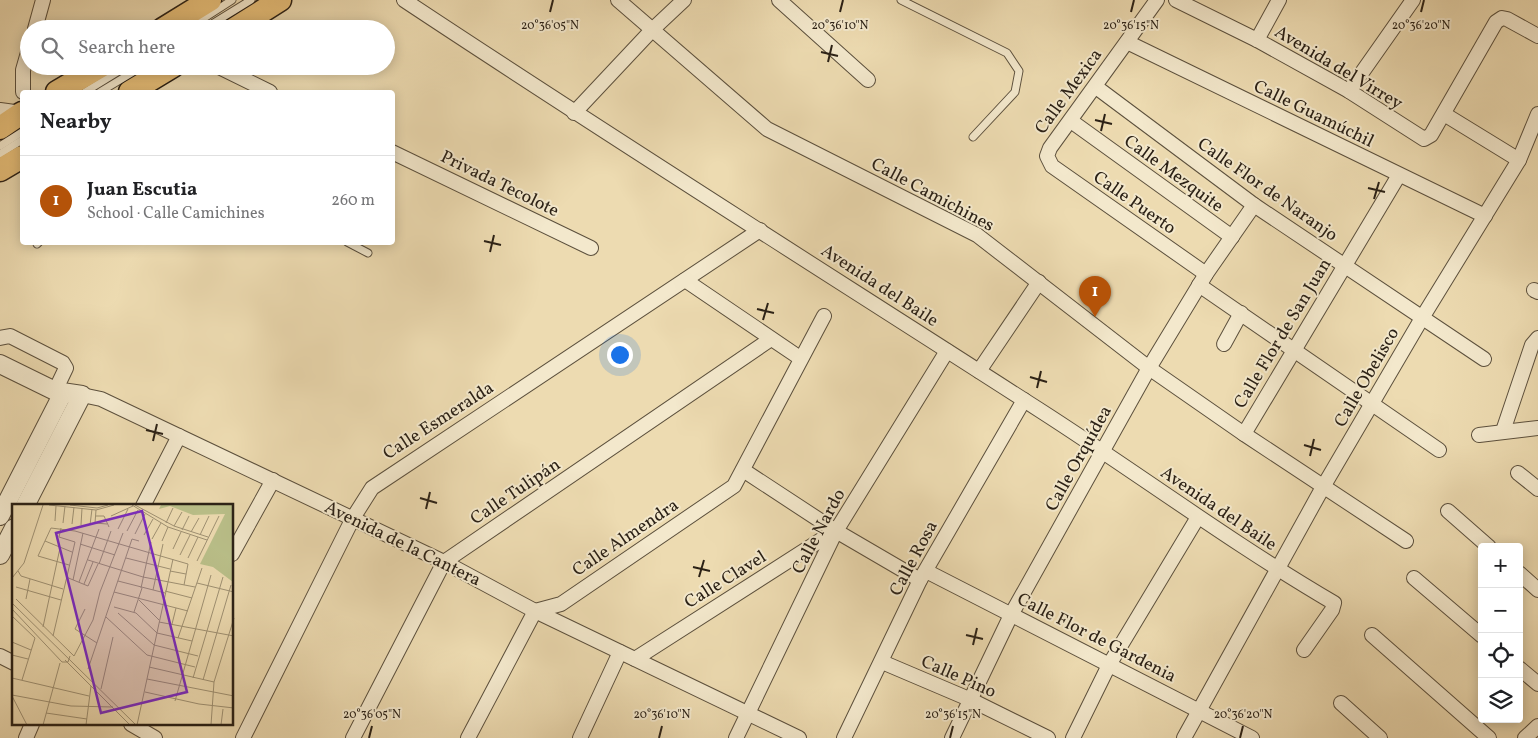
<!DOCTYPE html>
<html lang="en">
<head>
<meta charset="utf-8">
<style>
  body { margin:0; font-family:Vollkorn,serif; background:#f6f6f6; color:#202124 }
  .controls { position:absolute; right:15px; bottom:15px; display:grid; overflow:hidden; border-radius:5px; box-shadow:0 2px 12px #0003 }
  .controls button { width:45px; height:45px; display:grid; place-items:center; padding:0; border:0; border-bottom:1px solid #e0e0e0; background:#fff; color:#202124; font:25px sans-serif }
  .you { position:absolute; left:619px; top:354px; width:18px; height:18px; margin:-12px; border:4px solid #fff; border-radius:50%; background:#1a73e8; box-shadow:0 0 0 8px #1a73e833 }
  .badge { display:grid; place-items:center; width:32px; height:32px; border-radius:50%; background:#b45309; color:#fff; font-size:16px; font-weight:700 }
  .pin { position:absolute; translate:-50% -41px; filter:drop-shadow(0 1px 2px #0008) }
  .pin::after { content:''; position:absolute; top:26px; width:18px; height:15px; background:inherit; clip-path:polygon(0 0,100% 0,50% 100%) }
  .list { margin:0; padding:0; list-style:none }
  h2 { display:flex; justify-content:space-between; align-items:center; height:65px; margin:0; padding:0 20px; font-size:21px }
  h2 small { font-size:16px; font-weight:400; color:#757577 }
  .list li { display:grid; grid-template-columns:32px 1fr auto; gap:15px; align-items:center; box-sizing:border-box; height:90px; padding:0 20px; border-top:1px solid #e0e0e0 }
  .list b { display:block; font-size:19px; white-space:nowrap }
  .list p { margin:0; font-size:16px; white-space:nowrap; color:#757577 }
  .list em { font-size:16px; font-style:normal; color:#757577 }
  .icon { flex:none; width:28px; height:28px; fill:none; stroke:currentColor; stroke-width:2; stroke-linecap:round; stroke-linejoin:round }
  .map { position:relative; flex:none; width:1538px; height:738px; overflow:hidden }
  .search { position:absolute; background:#fff; box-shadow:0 2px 12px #0003; left:20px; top:20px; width:375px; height:55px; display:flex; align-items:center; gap:12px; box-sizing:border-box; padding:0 18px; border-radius:28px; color:#757577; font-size:19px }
  .panel { position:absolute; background:#fff; box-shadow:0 2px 12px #0003; left:20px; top:90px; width:375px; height:155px; border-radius:5px }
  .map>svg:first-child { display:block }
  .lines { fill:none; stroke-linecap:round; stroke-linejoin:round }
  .service-casing { stroke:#5c503d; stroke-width:9 }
  .minor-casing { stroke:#5c503d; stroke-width:16 }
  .tertiary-casing { stroke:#5c503d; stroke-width:20 }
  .trunk-casing { stroke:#2b2116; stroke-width:25 }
  .service { stroke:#f3e8cc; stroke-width:7 }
  .minor { stroke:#f3e8cc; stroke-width:14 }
  .tertiary { stroke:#f3e8cc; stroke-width:18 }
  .trunk { stroke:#e6be78; stroke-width:22 }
  .ticks { fill:none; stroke:#2b2116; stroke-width:2 }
  .labels { text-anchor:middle; stroke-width:4; stroke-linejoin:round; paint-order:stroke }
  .street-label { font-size:18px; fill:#2b2116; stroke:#f3e8cc }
  .inset-road { fill:none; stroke:#9f9173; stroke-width:1 }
  .view { fill:#7b2cbf; fill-opacity:0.15; stroke:#7b2cbf; stroke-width:2.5 }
  .inset-edge { fill:none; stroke:#2b2116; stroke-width:2.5 }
  .ticks-label { font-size:12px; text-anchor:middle; fill:#2b2116; stroke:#f3e8cc; stroke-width:4; stroke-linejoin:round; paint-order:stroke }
</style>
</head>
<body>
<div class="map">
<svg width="1538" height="738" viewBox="0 0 1538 738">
  <rect width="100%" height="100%" fill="#eddbb1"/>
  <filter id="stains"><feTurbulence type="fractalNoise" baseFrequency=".004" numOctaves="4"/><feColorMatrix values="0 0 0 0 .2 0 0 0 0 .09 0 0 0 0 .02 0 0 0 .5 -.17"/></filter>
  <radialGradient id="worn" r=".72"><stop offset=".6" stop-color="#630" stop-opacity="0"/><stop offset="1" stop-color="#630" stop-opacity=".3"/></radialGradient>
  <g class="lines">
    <defs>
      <g id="service">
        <polyline points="901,0 1007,53 1019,71 1015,92 973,137"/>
        <polyline points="187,29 232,0"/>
        <polyline points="204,29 251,0"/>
        <polyline points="85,92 127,66"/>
        <polyline points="100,92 143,66"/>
        <polyline points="0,146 22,132"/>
        <polyline points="0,154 22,140"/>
        <polyline points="347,242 368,253"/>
        <polyline points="37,244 39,242"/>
      </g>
      <g id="minor">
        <path d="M404,0c211,140 424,274 637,411 98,63 192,133 293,192l-2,7 -28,40"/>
        <polyline points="618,0 767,129 977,235 1149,368 1244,434 1406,541"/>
        <polyline points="779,0 868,80"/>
        <polyline points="1157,0 1050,148 1047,156 1052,166 1206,274"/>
        <polyline points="1176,0 1257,40 1349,91 1424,139 1431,135 1496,22 1502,18 1507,19 1538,36"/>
        <polyline points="35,29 43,0"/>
        <polyline points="1257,40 1279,0"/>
        <polyline points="1127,42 1485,216"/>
        <polyline points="217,66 270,92"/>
        <polyline points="1096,87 1254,205 1484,359"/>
        <polyline points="1349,91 1413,0"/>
        <polyline points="23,92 23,70 29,49"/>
        <polyline points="0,110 22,113"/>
        <polyline points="574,113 652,30 684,0"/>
        <polyline points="1444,114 1519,160"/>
        <polyline points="1071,121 1232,237"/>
        <polyline points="392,152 591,248"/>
        <polyline points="685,280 800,358"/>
        <polyline points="1199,285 1439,450"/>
        <polyline points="1534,290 1538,292"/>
        <polyline points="0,338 10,336 63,363 66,368 55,391"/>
        <polyline points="1224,344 1241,313"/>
        <polyline points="979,371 1039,282"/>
        <polyline points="82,395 101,399 444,562 535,611 799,738"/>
        <polyline points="1503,431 1532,345 1538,338"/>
        <polyline points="1244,434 1399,175"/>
        <polyline points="1479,435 1538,428"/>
        <polyline points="743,470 836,531 920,580"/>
        <polyline points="1518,473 1538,489"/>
        <polyline points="143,506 179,436"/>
        <polyline points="1448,511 1489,547"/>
        <polyline points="232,554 273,480"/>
        <polyline points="926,571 1252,738"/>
        <polyline points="1519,573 1538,590"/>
        <polyline points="1414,578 1482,636"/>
        <polyline points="1372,635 1489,738"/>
        <polyline points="0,656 14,663"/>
        <polyline points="635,659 835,531"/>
        <polyline points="882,662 969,699 1048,738"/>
        <polyline points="1519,668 1538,684"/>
        <polyline points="1341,703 1380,738"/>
        <polyline points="131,724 155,738"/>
        <polyline points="26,738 32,724"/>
        <polyline points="243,738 353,518 372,488 760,230"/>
        <polyline points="353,738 444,562 771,339"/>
        <polyline points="468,738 535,611 561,604 734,486 824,316"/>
        <polyline points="580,738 620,652"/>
        <polyline points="736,738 836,531 947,351"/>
        <polyline points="844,738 920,580 1024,400"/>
        <polyline points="952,738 1011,615 1149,368 1206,274 1254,205"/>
        <polyline points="1073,738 1109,665 1198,517"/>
        <polyline points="1184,738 1323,487 1422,318 1519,160 1538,114"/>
        <polyline points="1525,738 1538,726"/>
      </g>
      <g id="tertiary">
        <polyline points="0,364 55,391 82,395 25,506"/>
        <polyline points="0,516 63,393"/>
        <polyline points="0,555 14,528"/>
      </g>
      <g id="trunk">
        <polyline points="163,29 210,0"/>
        <polyline points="234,29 280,0"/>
        <polyline points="57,92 101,66"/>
        <polyline points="130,92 173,66"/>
        <polyline points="0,128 22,113"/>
        <polyline points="0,170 22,157"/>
      </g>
    </defs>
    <use href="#service" class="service-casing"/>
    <use href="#minor" class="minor-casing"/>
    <use href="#tertiary" class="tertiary-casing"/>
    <use href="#trunk" class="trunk-casing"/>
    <use href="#service" class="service"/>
    <use href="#minor" class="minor"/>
    <use href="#tertiary" class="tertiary"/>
    <use href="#trunk" class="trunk"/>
  </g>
  <path class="ticks" d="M550,12l3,-12M840,12l3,-12M1131,12l3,-12M1421,12l3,-12M821,52l17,4M828,62l4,-17M1095,120l17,4M1101,131l4,-17M1368,188l17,4M1374,199l5,-17M484,241l17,4M490,252l4,-17M757,309l17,4M763,320l5,-17M1030,377l17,5M1037,388l4,-17M146,430l17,4M153,441l4,-17M1304,445l17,5M1310,456l4,-17M420,498l17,5M426,509l4,-17M693,567l17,4M699,577l5,-17M966,635l17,4M973,645l4,-17M369,738l3,-12M659,738l3,-12M950,738l3,-12M1240,738l3,-12"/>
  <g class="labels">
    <g class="street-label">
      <text transform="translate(1339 67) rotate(31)" y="6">Avenida del Virrey</text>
      <text transform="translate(1068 91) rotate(-54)" y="6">Calle Mexica</text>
      <text transform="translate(1314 113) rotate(26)" y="6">Calle Guamúchil</text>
      <text transform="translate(1174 173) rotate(36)" y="6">Calle Mezquite</text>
      <text transform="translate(500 183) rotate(26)" y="6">Privada Tecolote</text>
      <text transform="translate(1268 189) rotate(35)" y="6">Calle Flor de Naranjo</text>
      <text transform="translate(933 194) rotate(28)" y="6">Calle Camichines</text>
      <text transform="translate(1135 202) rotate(35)" y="6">Calle Puerto</text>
      <text transform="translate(880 285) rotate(33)" y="6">Avenida del Baile</text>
      <text transform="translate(1282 333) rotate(-59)" y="6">Calle Flor de San Juan</text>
      <text transform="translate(1366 377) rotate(-60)" y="6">Calle Obelisco</text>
      <text transform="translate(438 420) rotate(-33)" y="6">Calle Esmeralda</text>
      <text transform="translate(1078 458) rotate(-61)" y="6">Calle Orquídea</text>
      <text transform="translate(515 491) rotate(-34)" y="6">Calle Tulipán</text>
      <text transform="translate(1219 508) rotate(34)" y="6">Avenida del Baile</text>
      <text transform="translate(818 531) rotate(-62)" y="6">Calle Nardo</text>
      <text transform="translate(625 537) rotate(-34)" y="6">Calle Almendra</text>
      <text transform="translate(403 543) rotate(26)" y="6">Avenida de la Cantera</text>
      <text transform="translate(913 558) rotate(-62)" y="6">Calle Rosa</text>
      <text transform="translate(725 579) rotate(-32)" y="6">Calle Clavel</text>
      <text transform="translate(1097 637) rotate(27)" y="6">Calle Flor de Gardenia</text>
      <text transform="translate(959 676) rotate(24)" y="6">Calle Pino</text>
    </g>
  </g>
  <g transform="translate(12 504)">
    <rect width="221" height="221" fill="#eddbb1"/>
    <path d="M149,1h72v77l-20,-15 -13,-3 25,-50 -32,1 -23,-9 -11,3z" fill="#bac08a"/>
    <path class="inset-road" d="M37,1l47,5 18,-5M58,1l27,3 11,-3M120,1l36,22 39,13M123,1l39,21 34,11M84,6l-1,13 12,1M84,12h8l5,11M99,12l22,-10M43,17l1,-15M51,19l2,-17M154,19l7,-15M60,20l2,-17M69,21l1,-17M78,21l2,-16M162,22l8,-14M106,25l10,-20M170,26l7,-14M115,27l11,-21M179,28l8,-14M123,30l10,-20M132,31l9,-16M188,31l9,-19M140,35l9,-16M33,37l27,11M150,37l6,-14M68,40l35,11M161,45l8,-17M168,51l10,-20M114,54l44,11M176,54l10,-21M76,56l55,17 52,10M185,57l22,-45M87,60l12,-33M57,61l-31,-9 13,-28 24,3 113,33 -4,21M6,67l3,5 42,13M158,67l16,3M54,73l22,9 10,-22M0,74l12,-15 19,-58M61,76l10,-47M106,77l47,12M67,78l20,-53M185,79l37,9M72,80l9,-22M4,83l45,13M129,84l10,-46M141,86l10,-46M153,87l27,7M102,88l74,19M4,95l58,57 19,-36 7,-28 23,-59M14,95l4,-20M127,96l20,20M0,99l124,122M102,103l22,6 21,20 35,8M0,105l50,53h6l2,-6M73,105l-10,20 22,14M122,108l8,-24M106,109l36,32 44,11M0,112l23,22M94,113l41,38 48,12M147,118l75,14M160,120l4,-16M31,123l17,-79M41,132l22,-94 -16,-5 2,-9M166,134l24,-70M0,138l19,8M0,151l16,4M53,156l65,65M137,163l65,15M76,165l44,-130 7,2M0,174l77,18M181,174l30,-101M135,175l87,17M10,176l13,-42M191,176l28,-95M89,185l12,-52M133,188l54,12 35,4M0,191l59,11 42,1M0,192l15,29M163,197l36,-126M34,209l41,6M31,221l17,-62M74,221l5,-39M125,221l36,-166M199,221l3,-43 20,-64M209,221l2,-16"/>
    <path class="view" d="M130,7l45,181 -86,21 -45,-180z"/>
    <rect width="221" height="221" class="inset-edge"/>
  </g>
  <g class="ticks-label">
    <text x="550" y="29">20°36'05"N</text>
    <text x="840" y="29">20°36'10"N</text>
    <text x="1131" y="29">20°36'15"N</text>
    <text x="1421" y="29">20°36'20"N</text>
    <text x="372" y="718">20°36'05"N</text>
    <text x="662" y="718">20°36'10"N</text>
    <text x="953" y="718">20°36'15"N</text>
    <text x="1243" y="718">20°36'20"N</text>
  </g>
  <rect width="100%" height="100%" filter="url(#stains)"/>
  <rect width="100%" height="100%" fill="url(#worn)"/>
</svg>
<div class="controls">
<button>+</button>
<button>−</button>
<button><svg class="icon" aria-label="locate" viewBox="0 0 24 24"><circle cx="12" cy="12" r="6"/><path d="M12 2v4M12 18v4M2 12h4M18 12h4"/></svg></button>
<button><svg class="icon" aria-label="layers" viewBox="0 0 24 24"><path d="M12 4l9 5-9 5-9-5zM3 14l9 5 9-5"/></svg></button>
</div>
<div class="you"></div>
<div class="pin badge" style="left:1095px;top:317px">1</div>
<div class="search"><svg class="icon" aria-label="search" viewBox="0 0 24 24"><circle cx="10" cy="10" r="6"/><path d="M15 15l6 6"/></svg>Search here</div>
<section class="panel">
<h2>Nearby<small></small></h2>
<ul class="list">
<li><span class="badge">1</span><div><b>Juan Escutia</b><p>School · Calle Camichines</p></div><em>260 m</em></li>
</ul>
</section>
</div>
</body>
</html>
